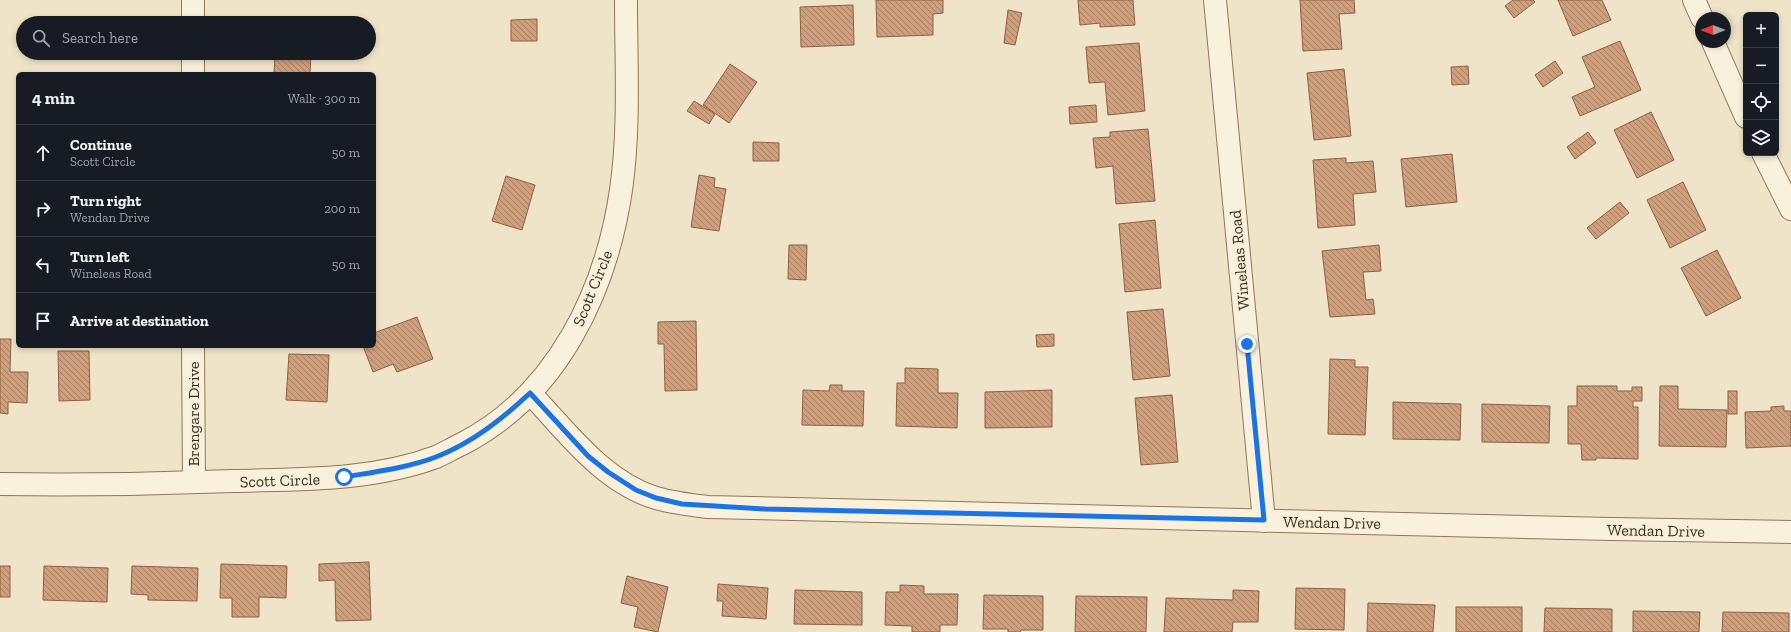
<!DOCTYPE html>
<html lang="en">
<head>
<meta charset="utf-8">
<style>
  body { margin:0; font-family:"Zilla Slab",serif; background:#20242c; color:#f1f3f6 }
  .controls { position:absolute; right:12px; top:12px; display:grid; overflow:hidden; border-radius:6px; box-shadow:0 2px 6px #0003 }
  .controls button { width:36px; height:36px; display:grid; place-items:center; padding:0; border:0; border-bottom:1px solid #363941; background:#171b24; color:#f1f3f6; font:20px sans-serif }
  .compass { position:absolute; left:1695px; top:12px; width:36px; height:36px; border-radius:50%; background:#171b24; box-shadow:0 2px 6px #0003; rotate:270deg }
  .stop { position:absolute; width:12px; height:12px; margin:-9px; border:3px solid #1a73e8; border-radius:50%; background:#fff }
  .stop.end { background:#1a73e8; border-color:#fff; box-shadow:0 1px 4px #0008 }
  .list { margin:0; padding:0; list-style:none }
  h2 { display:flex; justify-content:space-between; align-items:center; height:52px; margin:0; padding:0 16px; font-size:17px }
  h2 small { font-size:13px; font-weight:400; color:#9ea1a6 }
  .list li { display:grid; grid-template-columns:26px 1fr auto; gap:12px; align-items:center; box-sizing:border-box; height:56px; padding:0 16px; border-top:1px solid #363941 }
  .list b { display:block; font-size:15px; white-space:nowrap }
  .list p { margin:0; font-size:13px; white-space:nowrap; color:#9ea1a6 }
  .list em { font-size:13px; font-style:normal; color:#9ea1a6 }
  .icon { flex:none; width:22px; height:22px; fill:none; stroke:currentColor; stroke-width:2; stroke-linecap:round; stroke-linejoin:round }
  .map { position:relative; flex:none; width:1791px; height:632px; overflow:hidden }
  .search { position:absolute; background:#171b24; box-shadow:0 2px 6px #0003; left:16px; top:16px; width:360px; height:44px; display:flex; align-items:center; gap:10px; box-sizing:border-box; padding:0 14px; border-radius:22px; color:#9ea1a6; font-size:15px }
  .panel { position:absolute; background:#171b24; box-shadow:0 2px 6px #0003; left:16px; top:72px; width:360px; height:276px; border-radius:6px }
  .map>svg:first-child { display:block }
  .building { fill:url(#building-back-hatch); stroke:#8d5f41 }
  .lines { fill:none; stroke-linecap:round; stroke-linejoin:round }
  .street-casing { stroke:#8d765c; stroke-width:24 }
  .street { stroke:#faf1dc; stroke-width:22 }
  .route { stroke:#1a73e8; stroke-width:5 }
  .labels { text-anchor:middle; stroke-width:3; stroke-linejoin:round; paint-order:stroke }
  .street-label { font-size:16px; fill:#3d2e20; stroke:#f7eed8 }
</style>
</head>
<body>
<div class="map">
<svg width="1791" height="632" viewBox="0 0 1791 632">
  <defs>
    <pattern id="building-back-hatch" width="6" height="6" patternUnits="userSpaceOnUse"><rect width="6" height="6" fill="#cf9f7d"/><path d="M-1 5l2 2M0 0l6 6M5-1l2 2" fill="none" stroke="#a98266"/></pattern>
  </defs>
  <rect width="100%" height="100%" fill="#f0e4c8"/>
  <g class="building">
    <polygon points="876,0 943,0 943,13 933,14 933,35 877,37"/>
    <polygon points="1078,0 1133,0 1135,25 1100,27 1100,23 1080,25"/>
    <polygon points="1300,0 1354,0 1355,13 1339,14 1342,49 1303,51"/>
    <polygon points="1513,0 1533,0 1535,2 1514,18 1505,6"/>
    <polygon points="1558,0 1602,0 1611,20 1573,36"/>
    <polygon points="853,5 854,45 801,47 800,7"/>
    <polygon points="1008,10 1022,13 1015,45 1004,43"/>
    <polygon points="276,18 313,20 313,23 276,23"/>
    <polygon points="537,19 537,41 511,41 511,20"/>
    <polygon points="1620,41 1641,90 1580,116 1572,97 1595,87 1582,57"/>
    <polygon points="1139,43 1145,111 1108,115 1105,82 1089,83 1086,47"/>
    <polygon points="275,53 311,53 310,74 274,74"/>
    <polygon points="1555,61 1563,73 1543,87 1535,75"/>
    <polygon points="730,64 757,82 729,123 703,105"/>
    <polygon points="1468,66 1469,84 1452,85 1451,67"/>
    <polygon points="1344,69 1351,136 1314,140 1307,73"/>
    <polygon points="694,101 715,114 709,124 687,111"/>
    <polygon points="1096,105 1097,122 1070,124 1069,107"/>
    <polygon points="1651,112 1674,160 1637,178 1614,130"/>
    <polygon points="1148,129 1155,201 1116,204 1113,166 1096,168 1093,138 1110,137 1110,132"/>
    <polygon points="1588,132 1596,143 1575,159 1567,147"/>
    <polygon points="753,142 779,143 779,161 753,161"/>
    <polygon points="1452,154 1457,202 1406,207 1401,159"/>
    <polygon points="1346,158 1346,163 1373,161 1376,192 1353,194 1355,225 1318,228 1313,160"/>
    <polygon points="699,175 715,178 714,187 726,189 719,231 691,227"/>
    <polygon points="506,176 535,185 522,230 492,221"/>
    <polygon points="1683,182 1706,230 1670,248 1647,200"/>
    <polygon points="1620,202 1629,213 1596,239 1587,228"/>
    <polygon points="1155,220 1161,288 1125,292 1119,224"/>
    <polygon points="789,245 807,245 806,280 788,279"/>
    <polygon points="1379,245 1381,271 1363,272 1366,300 1373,299 1375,314 1330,317 1322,251"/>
    <polygon points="1717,250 1741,298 1706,316 1681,268"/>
    <polygon points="1163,309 1170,376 1133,380 1127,312"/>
    <polygon points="417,317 433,359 397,372 393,364 373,372 363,346 374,346 374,333"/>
    <polygon points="696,321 697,390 665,391 664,344 658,344 658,322"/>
    <polygon points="1054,334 1054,346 1037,347 1036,335"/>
    <polygon points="0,339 11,339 10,372 28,372 27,403 8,402 8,414 0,413"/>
    <polygon points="58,351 89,351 90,400 59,401"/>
    <polygon points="289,354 329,355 327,402 286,400"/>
    <polygon points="1330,359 1355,360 1355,367 1368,367 1365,435 1328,434"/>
    <polygon points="905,368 938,369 938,393 958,393 957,428 896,426 897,383 905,383"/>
    <polygon points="830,385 842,385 842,391 864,391 863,426 802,425 803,390 829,391"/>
    <polygon points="1577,386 1617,386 1617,391 1632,391 1632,387 1642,387 1642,401 1633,401 1633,407 1638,407 1638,459 1596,458 1596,460 1582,460 1581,444 1568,444 1568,406 1577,406"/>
    <polygon points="1660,386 1678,386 1678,409 1727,410 1726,447 1659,446"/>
    <polygon points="1052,390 1052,427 985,428 985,392"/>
    <rect x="1728" y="391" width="9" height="23"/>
    <polygon points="1172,395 1178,462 1141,465 1135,398"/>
    <polygon points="1393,402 1461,404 1460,440 1393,439"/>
    <polygon points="1482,404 1550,406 1549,443 1482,442"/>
    <polygon points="1784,406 1784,411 1791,411 1791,446 1746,448 1745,412 1771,411 1771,407"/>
    <polygon points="369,562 371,620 336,621 335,580 319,581 319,564"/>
    <polygon points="221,564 287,566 286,598 259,597 259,617 232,617 232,598 220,598"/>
    <rect x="0" y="566" width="10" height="31"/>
    <polygon points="44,566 108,568 107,602 43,600"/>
    <polygon points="132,566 198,568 197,601 148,600 148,595 131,594"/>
    <polygon points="627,576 668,587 658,632 634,627 638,607 621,603"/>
    <polygon points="718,584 768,588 766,619 722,616 723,601 717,601"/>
    <polygon points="900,585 924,586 924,594 958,594 957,625 940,625 940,632 912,632 912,626 885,625 886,592 900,592"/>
    <polygon points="1296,588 1345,589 1344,630 1295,629"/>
    <polygon points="795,590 862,592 862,625 794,624"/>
    <polygon points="1233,590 1259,591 1258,622 1233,622 1232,632 1164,632 1166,598 1233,600"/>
    <polygon points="984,595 1043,596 1043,630 1021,630 1020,632 1008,632 1008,629 983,629"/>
    <polygon points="1076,596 1147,597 1146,632 1075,632"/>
    <polygon points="1368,603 1435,605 1433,632 1367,632"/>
    <rect x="1456" y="607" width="66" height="25"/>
    <polygon points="1545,608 1612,609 1612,632 1544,632"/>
    <polygon points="1633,611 1700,612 1699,632 1633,632"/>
    <polygon points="1723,612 1789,613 1789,632 1722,632"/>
  </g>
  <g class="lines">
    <defs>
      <g id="street">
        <polyline points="193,0 193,23"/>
        <polyline points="1215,0 1264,521"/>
        <polyline points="1694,0 1702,18"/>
        <polyline points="1713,42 1746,117"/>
        <polyline points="193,53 193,74"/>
        <polyline points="1763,153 1791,209"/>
        <polyline points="193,346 194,482"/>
        <path d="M530,393c37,39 73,89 126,105 17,5 35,7 52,9l903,22 180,3"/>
        <path d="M0,484c78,1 156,0 234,-3 67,-2 137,0 202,-24 9,-4 17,-9 26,-13 95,-49 144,-152 159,-254 9,-62 5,-127 5,-190"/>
      </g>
    </defs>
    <use href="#street" class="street-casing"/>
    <use href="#street" class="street"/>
  </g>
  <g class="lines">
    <path class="route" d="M344,477c30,-5 63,-9 92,-20 36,-14 66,-38 94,-64l58,63 20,16 28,18 20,8 26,6 83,5 499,11 -17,-176"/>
  </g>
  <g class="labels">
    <g class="street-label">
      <text transform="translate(1239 260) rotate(-95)" y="6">Wineleas Road</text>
      <text transform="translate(592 288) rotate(-68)" y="6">Scott Circle</text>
      <text transform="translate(193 414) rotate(-90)" y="6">Brengare Drive</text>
      <text transform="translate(280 480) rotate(-2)" y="6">Scott Circle</text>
      <text transform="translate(1332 522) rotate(1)" y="6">Wendan Drive</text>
      <text transform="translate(1656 530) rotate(1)" y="6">Wendan Drive</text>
    </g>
  </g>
</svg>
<div class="controls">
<button>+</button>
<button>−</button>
<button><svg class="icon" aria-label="locate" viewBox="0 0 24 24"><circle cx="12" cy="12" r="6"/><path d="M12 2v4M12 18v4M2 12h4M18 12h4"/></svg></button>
<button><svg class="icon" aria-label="layers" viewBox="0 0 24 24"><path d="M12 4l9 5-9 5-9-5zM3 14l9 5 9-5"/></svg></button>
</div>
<svg class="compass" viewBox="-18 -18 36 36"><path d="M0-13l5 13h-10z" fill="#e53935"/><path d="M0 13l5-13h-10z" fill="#9ea1a6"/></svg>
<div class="stop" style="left:344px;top:477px"></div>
<div class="stop end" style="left:1247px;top:344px"></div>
<div class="search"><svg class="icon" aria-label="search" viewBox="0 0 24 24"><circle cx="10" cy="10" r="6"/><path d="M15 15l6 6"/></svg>Search here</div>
<section class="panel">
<h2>4 min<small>Walk · 300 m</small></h2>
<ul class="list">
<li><svg class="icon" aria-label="ahead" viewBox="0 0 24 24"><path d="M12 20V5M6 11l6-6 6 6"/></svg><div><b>Continue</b><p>Scott Circle</p></div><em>50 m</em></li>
<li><svg class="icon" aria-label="right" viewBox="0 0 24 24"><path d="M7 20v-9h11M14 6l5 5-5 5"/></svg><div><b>Turn right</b><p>Wendan Drive</p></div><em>200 m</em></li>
<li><svg class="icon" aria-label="left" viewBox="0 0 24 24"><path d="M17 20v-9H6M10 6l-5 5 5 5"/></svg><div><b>Turn left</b><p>Wineleas Road</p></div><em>50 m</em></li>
<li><svg class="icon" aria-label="arrive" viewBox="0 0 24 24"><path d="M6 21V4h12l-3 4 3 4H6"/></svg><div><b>Arrive at destination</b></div></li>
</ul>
</section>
</div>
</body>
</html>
